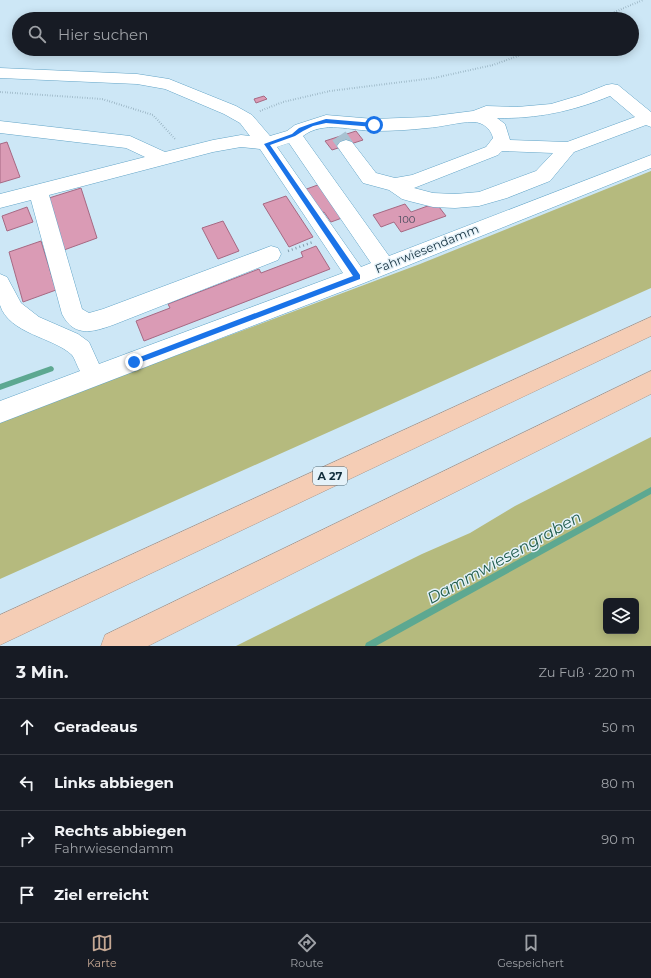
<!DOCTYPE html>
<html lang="de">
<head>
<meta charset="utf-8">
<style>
  body { margin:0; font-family:Montserrat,sans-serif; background:#242831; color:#f1f3f6 }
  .controls { position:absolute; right:12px; bottom:12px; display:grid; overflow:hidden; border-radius:6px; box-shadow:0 2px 10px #0003 }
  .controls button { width:36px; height:36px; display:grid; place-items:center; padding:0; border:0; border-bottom:1px solid #363941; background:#171b24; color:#f1f3f6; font:20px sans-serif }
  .stop { position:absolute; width:12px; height:12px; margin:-9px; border:3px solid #1a73e8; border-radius:50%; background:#fff }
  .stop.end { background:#1a73e8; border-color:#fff; box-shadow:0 1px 4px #0008 }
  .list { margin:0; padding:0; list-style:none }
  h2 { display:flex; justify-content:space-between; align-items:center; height:52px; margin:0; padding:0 16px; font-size:17px }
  h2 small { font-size:13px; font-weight:400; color:#9ea1a6 }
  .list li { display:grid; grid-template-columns:26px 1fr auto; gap:12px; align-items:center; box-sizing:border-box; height:56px; padding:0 16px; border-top:1px solid #363941 }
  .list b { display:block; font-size:15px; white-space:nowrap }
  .list p { margin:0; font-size:13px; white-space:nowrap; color:#9ea1a6 }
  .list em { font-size:13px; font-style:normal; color:#9ea1a6 }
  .icon { flex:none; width:22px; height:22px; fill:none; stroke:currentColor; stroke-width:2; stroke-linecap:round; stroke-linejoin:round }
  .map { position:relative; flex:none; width:651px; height:646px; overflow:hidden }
  .search { position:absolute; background:#171b24; box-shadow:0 2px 10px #0003; left:12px; right:12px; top:12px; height:44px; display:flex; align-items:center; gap:10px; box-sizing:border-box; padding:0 14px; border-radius:22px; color:#9ea1a6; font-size:15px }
  .sheet { height:276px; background:#171b24 }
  nav { display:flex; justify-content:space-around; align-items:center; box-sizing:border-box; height:56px; border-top:1px solid #363941; background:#171b24; font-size:11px; color:#9ea1a6 }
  nav a { display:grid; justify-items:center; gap:2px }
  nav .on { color:#c5a894 }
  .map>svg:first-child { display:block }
  .green { fill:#b5ba7e; fill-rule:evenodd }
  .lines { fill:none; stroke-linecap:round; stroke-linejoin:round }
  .stream { fill:#5da891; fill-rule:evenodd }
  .building { fill:#da9bb5; stroke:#a66983 }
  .minor-tunnel { stroke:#a8c2d1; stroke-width:16; stroke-dasharray:16 8; stroke-linecap:butt }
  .minor-casing { stroke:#62a4c7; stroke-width:1 }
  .highway-casing { stroke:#a6958b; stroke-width:1 }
  .path-far1 { stroke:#819cab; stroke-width:2; stroke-dasharray:0.5 2; stroke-linecap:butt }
  .path { stroke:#819cab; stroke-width:2.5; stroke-dasharray:1 3; stroke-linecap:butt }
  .minor { fill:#fff; fill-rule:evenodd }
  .highway { fill:#f5cdb5; fill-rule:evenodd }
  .route { fill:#1a73e8 }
  .labels { text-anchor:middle; stroke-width:3; stroke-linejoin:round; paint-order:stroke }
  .number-label { font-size:10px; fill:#44495a }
  .shield { fill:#e5f2f9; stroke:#516975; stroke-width:1 }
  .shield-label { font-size:11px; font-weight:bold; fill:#122e3c }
  .street-label { font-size:12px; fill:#122e3c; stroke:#e5f2f9 }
  .near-water-label { font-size:16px; font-style:italic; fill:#215d4d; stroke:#e5f2f9 }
</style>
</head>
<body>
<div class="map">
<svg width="651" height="646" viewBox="0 0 651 646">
  <rect width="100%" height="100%" fill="#cde7f6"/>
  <g class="green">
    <polygon points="651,171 651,288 0,579 0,402 46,404 420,264"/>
    <path d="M651,437v209h-415l186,-92 48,-21 45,-27zM606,601h30v30h-30z"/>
  </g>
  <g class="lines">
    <g class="stream">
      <polygon points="51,366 53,367 54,369 53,371 0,390 0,384"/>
      <polygon points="651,487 651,494 376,646 365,646 366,643"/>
    </g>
  </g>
  <g class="building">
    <polygon points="264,96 267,99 256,103 254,99"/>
    <polygon points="356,131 363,140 332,150 325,141"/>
    <polygon points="7,142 20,177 0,183 0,144"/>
    <polygon points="326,182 342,218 331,222 324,212 317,215 301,191"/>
    <polygon points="81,188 97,238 64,250 49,198"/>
    <polygon points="286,196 313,237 289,247 263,204"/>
    <polygon points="436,203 446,216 401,232 394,222 381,227 373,215 405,204 411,212"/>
    <polygon points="27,207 33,222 7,231 2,216"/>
    <polygon points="223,221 239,251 218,259 202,228"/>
    <polygon points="41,241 56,290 23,302 9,252"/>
    <polygon points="316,246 330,269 144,341 136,321 170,308 168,304 259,269 261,273 303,257 301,252"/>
  </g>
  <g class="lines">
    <polyline class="minor-tunnel" points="339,136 346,146"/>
    <defs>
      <path id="minor" d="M0,68l137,6 32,5 67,27 16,9 18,21 17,-5 8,-6 31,-10 48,4 52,-2 47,-6 13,-5 31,1 34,-3 30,-9 25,-10 6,-1 6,1 33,27v15l-5,-2 -72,27 -24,29 -43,17 -28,8 -24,2 -22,-1 -24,-6 -7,-2 -13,-9 -26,-7 -26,-37 3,-4 6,-2 6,2 24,31 19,5 17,-3 74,-28 7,-9c-2,-9 -10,-16 -20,-16 -15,0 -31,5 -46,6 -17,2 -35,3 -52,3 -24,0 -51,-11 -72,5l86,120 262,-101v13l-287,115 -364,140v-22l80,-30c-3,-5 -5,-12 -8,-16 -19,-18 -63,-21 -72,-50 0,-9 0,-21 0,-31l7,3 14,26 18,14 39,17 11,8 10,22 244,-91 -83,-124 -19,-2 -28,5 -164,43 33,114 7,4 14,-4 168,-63 7,2 3,6 -3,6 -165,65c-20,7 -39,13 -51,-11l-31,-114 -31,8v-14l145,-37 -19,-9 -126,-15v-12l130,15 35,16 48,-12 28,-5 9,1 -10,-13 -16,-9 -59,-25 -28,-5 -137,-6zM610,96l25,21 -68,25 -57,-2 -5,-16 -8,-6c39,1 77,-7 113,-22zM289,143l82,120 -10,4 -84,-120zM502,151l51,2 -17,18 -57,21 -24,2 -22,-1 -19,-5 84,-33z"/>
      <g id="highway">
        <polygon points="651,317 651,336 0,645 0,615"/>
        <polygon points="651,371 651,394 148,646 101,646 105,635"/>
      </g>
    </defs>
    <use href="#minor" class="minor-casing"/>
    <use href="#highway" class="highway-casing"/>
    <g class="path-far1">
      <polyline points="598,19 643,0"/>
      <polyline points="0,92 102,99 153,115 176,140"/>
      <polyline points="260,111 283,102 330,91 434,78 493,65 537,49"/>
    </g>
    <polyline class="path" points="288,251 313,242"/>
    <use href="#minor" class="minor"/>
    <use href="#highway" class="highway"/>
  </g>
  <polygon class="route" points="326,119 374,123 377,125 374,127 326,123 313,126 303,131 295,136 270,145 360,275 360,279 136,364 132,364 132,360 353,276 264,144 292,134 299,128 310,124"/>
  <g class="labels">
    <g class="number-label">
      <text x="407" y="223">100</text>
    </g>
    <rect class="shield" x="313" y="467" width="34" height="18" rx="3"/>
    <g class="shield-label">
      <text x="330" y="480">A 27</text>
    </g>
    <g class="street-label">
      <text transform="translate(427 249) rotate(-22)" y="4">Fahrwiesendamm</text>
    </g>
    <g class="near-water-label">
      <text transform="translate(504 557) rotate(-29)" y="6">Dammwiesengraben</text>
    </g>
  </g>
</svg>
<div class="controls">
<button><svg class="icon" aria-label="layers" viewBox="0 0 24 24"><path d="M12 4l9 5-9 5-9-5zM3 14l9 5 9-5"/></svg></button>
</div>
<div class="stop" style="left:374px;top:125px"></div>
<div class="stop end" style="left:134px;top:362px"></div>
<div class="search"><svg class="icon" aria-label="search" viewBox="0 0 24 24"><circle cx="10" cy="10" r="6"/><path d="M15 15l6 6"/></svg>Hier suchen</div>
</div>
<section class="sheet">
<h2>3 Min.<small>Zu Fuß · 220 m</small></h2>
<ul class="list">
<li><svg class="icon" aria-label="ahead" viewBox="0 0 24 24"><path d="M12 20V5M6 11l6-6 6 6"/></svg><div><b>Geradeaus</b></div><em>50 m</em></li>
<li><svg class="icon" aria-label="left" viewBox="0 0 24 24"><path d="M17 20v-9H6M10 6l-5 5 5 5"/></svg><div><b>Links abbiegen</b></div><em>80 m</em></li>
<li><svg class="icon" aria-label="right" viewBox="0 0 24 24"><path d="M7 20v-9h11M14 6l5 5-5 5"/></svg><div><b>Rechts abbiegen</b><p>Fahrwiesendamm</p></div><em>90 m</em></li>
<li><svg class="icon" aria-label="arrive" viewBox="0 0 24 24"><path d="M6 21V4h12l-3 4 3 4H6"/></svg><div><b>Ziel erreicht</b></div></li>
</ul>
</section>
<nav>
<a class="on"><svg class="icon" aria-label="map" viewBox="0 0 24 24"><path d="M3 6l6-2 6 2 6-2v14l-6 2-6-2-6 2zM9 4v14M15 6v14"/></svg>Karte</a>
<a><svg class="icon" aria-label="directions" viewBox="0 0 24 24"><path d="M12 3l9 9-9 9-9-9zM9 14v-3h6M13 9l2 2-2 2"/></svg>Route</a>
<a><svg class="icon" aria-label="saved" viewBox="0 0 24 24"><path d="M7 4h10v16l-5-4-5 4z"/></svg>Gespeichert</a>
</nav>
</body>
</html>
